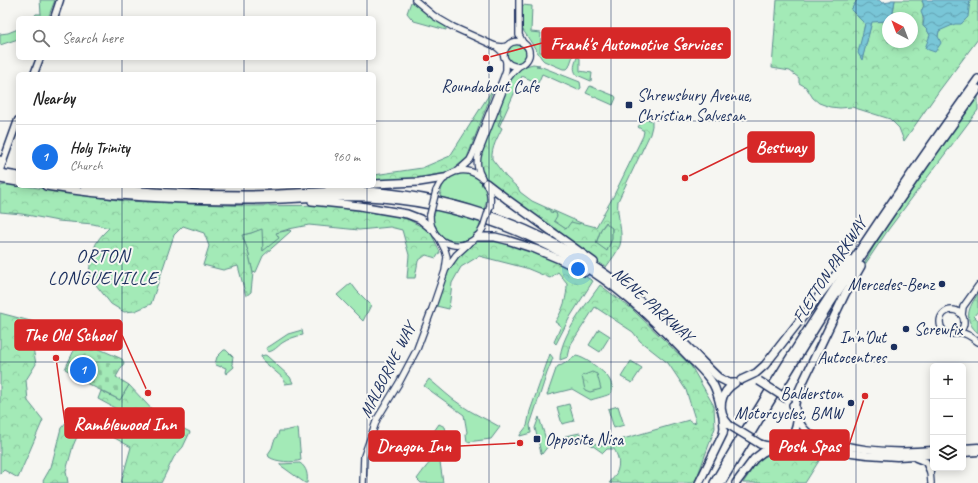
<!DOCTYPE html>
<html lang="en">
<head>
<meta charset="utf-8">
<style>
  body { margin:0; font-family:Caveat,sans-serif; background:#f2f2f2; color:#222 }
  .controls { position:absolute; right:12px; bottom:12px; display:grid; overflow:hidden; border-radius:6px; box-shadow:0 2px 10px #0003 }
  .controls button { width:36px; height:36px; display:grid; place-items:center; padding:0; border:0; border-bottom:1px solid #e0e0e0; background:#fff; color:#222; font:20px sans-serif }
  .compass { position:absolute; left:882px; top:12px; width:36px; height:36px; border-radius:50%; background:#fff; box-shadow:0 2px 10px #0003; rotate:318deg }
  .you { position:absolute; left:578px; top:269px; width:14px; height:14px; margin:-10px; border:3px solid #fff; border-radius:50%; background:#1a73e8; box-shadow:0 0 0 6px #1a73e833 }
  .badge { display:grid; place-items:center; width:26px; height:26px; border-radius:50%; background:#1a73e8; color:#fff; font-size:13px; font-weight:700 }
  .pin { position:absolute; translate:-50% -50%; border:2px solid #fff; box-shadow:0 1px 4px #0006 }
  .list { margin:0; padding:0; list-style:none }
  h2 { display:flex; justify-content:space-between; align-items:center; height:52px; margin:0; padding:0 16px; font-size:17px }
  h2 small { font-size:13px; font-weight:400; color:#767676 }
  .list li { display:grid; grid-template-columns:26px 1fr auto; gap:12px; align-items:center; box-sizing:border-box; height:64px; padding:0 16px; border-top:1px solid #e0e0e0 }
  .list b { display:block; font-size:15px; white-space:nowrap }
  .list p { margin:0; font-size:13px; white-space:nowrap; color:#767676 }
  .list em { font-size:13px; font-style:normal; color:#767676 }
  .icon { flex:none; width:22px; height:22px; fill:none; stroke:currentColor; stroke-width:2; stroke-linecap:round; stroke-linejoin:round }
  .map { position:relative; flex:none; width:978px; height:483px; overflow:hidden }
  .search { position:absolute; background:#fff; box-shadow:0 2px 10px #0003; left:16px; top:16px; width:360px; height:44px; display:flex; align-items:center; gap:10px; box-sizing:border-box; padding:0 14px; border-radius:6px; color:#767676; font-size:15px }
  .panel { position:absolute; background:#fff; box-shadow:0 2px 10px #0003; left:16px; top:72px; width:360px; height:116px; border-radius:6px }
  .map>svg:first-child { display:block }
  .grass { fill:#a3eab7; stroke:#5f8c8a }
  .forest { fill:url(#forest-crowns); stroke:#5f8c8a; fill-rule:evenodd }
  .cemetery { fill:url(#cemetery-stones); stroke:#5f8c8a }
  .water { fill:url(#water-waves); stroke:#538aa7 }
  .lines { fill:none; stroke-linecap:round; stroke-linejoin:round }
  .secondary-casing { stroke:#1b2f5e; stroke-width:8 }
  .primary-casing { stroke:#1b2f5e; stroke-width:9 }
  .highway-casing { stroke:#1b2f5e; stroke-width:10 }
  .secondary { stroke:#f6f6f2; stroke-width:5.5 }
  .primary { stroke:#f6f6f2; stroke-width:6 }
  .highway { stroke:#f6f6f2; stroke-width:7 }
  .secondary-bridge-casing { stroke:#1b2f5e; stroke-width:8; stroke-linecap:butt }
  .highway-bridge-casing { stroke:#1b2f5e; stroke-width:10; stroke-linecap:butt }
  .secondary-bridge { stroke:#f6f6f2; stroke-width:5.5 }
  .highway-bridge { stroke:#f6f6f2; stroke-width:7 }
  .grid { fill:none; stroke:#1b2f5e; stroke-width:1; stroke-opacity:0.55 }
  .poi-dot { fill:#1b2f5e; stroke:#f6f6f2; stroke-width:1.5 }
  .labels { text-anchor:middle; stroke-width:4; stroke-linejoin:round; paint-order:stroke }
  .poi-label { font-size:17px; fill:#1b2f5e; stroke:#f6f6f2; text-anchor:start }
  .street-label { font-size:17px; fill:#1b2f5e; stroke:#f6f6f2 }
  .quarter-label { font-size:19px; letter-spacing:1px; fill:#1b2f5e; stroke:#f6f6f2 }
  .leader { fill:none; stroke:#d62828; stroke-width:1.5 }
  .callout-dot { fill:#d62828; stroke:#f6f6f2; stroke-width:1.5 }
  .callout { fill:#d62828; stroke:#d62828; stroke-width:1.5 }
  .callout-label { font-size:18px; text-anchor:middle; font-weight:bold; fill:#fff }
</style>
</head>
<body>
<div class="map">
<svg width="978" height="483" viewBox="0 0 978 483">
  <defs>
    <pattern id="forest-crowns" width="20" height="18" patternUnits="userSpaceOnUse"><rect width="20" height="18" fill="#a3eab7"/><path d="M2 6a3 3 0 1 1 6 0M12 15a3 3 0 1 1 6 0" fill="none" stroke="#8cc9a0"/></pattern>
    <pattern id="cemetery-stones" width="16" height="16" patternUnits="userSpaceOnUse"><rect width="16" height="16" fill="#a3eab7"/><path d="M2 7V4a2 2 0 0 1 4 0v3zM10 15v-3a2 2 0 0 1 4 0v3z" fill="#8cc9a0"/></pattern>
    <pattern id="water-waves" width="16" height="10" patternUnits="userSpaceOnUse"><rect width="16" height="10" fill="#79c6d7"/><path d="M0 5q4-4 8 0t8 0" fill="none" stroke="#62a1b2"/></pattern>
  </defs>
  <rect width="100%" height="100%" fill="#f6f6f2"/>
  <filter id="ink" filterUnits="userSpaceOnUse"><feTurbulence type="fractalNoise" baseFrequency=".025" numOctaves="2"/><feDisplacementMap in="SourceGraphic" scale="8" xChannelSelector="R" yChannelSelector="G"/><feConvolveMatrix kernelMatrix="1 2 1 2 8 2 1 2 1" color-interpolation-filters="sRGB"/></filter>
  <g filter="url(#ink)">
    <g class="grass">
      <polygon points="40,0 55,0 48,18 33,18 36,14 41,14"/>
      <polygon points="411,2 413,4 415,3 446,26 446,30 414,21 411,18 407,13"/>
      <polygon points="522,5 532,6 531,32 541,33 540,52 565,53 567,46 576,47 569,67 567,69 563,69 544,61 542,59 521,27"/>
      <polygon points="18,29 18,39 0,45 0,34 8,33"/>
      <circle cx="516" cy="54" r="10"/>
      <path d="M577,57l3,1v13l12,2 -1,8 -14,-6c-5,-6 -2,-11 0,-18z"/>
      <polygon points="533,64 540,65 536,66 542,67 580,82 581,88 578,90 542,74 538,83 522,76 499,127 498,125 501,115 498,108 511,77 522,67"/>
      <polygon points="590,86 615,96 616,98 613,105 586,93"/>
      <polygon points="978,93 978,110 888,230 858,275 875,244 894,214"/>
      <path d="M458,173c14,0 26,5 29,21 1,4 -2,11 -3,16l-23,-8 -21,-5c3,-16 4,-17 18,-24z"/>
      <polygon points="545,207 581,223 579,224 566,229 553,221 550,212 545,209"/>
      <path d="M436,209l45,12c-1,4 -2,8 -5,11 -10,13 -27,13 -37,0 -3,-2 -5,-7 -6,-11 -1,-3 2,-8 3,-12z"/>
      <polygon points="607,222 608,225 612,228 612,239 607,251 596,244 601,229"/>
      <polygon points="263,228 263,251 275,233 290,230 291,231 263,256 256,272 253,273 248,251 242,235 251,233"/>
      <polygon points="351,283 357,291 371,305 363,321 337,295"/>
      <polygon points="599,329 610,336 600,352 589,345"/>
      <path d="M302,330l1,5c-7,1 -15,4 -21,8 -5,4 -8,8 -14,9l-2,-4 4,-2 18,-12z"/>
      <polygon points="224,350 226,350 233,357 232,363 234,367 226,374 225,372 226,368 221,366 221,367 216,365 215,364 217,357"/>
      <polygon points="550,354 553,358 547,373 530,425 531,433 520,436 520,435 527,426 530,411"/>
      <path d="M576,356c8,1 23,12 29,18 4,3 10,14 6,19 -3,3 -15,5 -20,7l-19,-11 -24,6h-1l9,-26 2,-3 4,-1z"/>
      <polygon points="631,361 642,368 632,383 621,377"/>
      <path d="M429,379c11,9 21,19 32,26 12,9 26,14 39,22l-9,12 -24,3 -1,-8 1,-2 -3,-17 -40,-29z"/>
      <polygon points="569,404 574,421 562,424 557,407"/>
      <polygon points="618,406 624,425 614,428 608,409"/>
      <polygon points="539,417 548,446 542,454 541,453 535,428"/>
      <polygon points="439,424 445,427 447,435 432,438 433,446 436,446 436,451 435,452 425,444"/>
      <path d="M298,428l3,32c-8,3 -25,2 -32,-3l-1,-3 4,-6 2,-7 4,-6 1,-4h5z"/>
      <path d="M439,455l4,28h-22l-4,-4c6,-8 13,-19 22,-24z"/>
      <path d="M300,463c7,5 8,12 7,20h-2l-25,-18v-1z"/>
    </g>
    <g class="forest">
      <path d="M777,0h80l-6,10 14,13 -6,30 3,6 10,-38h16v21h24v-24h-20l3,-18h28l-1,1 2,4c-4,9 0,11 -1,21l4,4 3,5 8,1 1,-5 30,-26 1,-5h8v39l-39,52 -35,50 -5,-13 -9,-9 -38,-12 -12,1 -10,-1 -11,-4 -6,-5 -7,-11 -7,-4v-5l-9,-7 -18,-3z"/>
      <polygon points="494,87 470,150 467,158 462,162 453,169 434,178 374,182 374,175 422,168 450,156"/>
      <path d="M498,108l3,1 -1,5 2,1 -4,10 4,3c-4,9 -11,20 -10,31l14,18 12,11 2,4 12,9 13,6 1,2 4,1v2l6,1 1,3 -3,5 12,8 5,-7 8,2 2,-1 15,4 17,-30 30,-61 1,-5 -6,-4 4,-6 5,-2 5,2v5l-2,8 -32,67c-2,14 6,32 2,44 -3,8 -9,15 -14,22 -41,-25 -79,-56 -117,-86 -4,-5 -10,-11 -11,-16 -1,-12 15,-45 20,-57zM606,222l2,3 4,3v11l-5,12 -11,-8 5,-14z"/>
      <path d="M11,184l7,1v1h7l99,15 124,5 84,-1 46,6 29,8 23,12 10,21 -4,6 -10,-3 -8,6 -3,17h-8l2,-23 -7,-25 -12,-3 -31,3 -50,-5 -20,4 -13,4 3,5 -16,13 -1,-22 -11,4 -9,2 6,16 5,22 -2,19 -5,4 -8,-30 -15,4 -20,-5 6,-19 -5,-13 -21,-7 -9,9 -23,69 -16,7 -11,1 -13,-8 -22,-28c1,-14 3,-31 14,-42 2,-2 4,-4 6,-6l-16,-4 -35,-3 -36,-7 -22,-2v-26z"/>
      <path d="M481,238l29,5 46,16 37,22 -23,36 -14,27 -2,-2 7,-16 -6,-4c8,-12 12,-24 12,-39l-9,-11 -8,6 -24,-10 -47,-12 -18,11 -9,16 -3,26 -13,-3 9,-30 14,-21z"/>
      <path d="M600,285l32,24 59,57 23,40 1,22 -20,55h-86c10,-10 13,-21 5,-34h-7l-4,4 -24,-17 -8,2 -1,-2 -7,2 2,-2 15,-3 19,13 90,-26 4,3 3,-1 -10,-32 -18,-27 -28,-22 -7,-9 -38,-25 -24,37 -3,13 -8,3c0,-24 26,-55 40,-75z"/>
      <path d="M978,294v17l-4,5 4,4v13c-15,-13 -10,-25 0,-39z"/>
      <polygon points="0,313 38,323 27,335 33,348 36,364 26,380 28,401 43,420 18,478 4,470 0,474"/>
      <polygon points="265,355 267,356 290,377 293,383 285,384 283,378 262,360 261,356"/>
      <polygon points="592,372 597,374 601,389 590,392 585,390 582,376"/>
      <polygon points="129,385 158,416 190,432 183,447 174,457 161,483 121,483 131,447 111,436 124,413 98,399 101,391 120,400"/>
      <polygon points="70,418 82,425 73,446 66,471 68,483 44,483 43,481 51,467 61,428"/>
      <polygon points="795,444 822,456 805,483 743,483 759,459"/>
    </g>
    <polygon class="cemetery" points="79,340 122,359 124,363 116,377 129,385 120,400 80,380 81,378 65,369"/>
    <g class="water">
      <polygon points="857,0 879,0 882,3 890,2 891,0 895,0 892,18 888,18 888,21 872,22 862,60 858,53 865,24 851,10"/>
      <polygon points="923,0 970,0 968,17 961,24 955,24 939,31 938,36 941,43 935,52 929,50 925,48 930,35 927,30 923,26 924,19 921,12 924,5 922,1"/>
    </g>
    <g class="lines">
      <defs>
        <g id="secondary">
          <polyline points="415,0 434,16 453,27 495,46 503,47 507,46"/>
          <polyline points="519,0 519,35 523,43"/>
          <path d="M495,46c3,2 5,4 7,6 2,3 2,6 4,9 4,5 12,7 17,3 3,-2 5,-5 6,-8 3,-18 -26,-21 -25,1"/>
          <polyline points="458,171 470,160 473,154 504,76 506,70 506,61"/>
          <path d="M482,178c-5,-9 -6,-16 -3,-26l29,-74 4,-5 7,-7"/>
          <path d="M486,184c5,7 5,14 4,22"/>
          <path d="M436,191c8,-19 27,-27 45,-14"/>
          <path d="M430,215c-1,32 39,42 53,13"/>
          <polyline points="446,269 456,255 468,244"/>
          <circle cx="952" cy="322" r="12"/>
          <polyline points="962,315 963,307 978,286"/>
          <path d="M959,332c7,1 13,5 19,10"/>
          <polyline points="930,471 931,483"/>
          <polyline points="363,483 364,456 377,419 399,383 417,349 432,309 445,271 447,257 445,250 439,238"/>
        </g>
        <g id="primary">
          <polyline points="54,18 60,0"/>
          <polyline points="34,74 40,58"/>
          <polyline points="0,170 18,120"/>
          <path d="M797,416c3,8 8,15 15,19 7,4 16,6 23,8 32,9 65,10 98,7"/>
          <polyline points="789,439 794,438 798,438 852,453 867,455 897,457 933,455"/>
          <polyline points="963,448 978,447"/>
          <polyline points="963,453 978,452"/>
          <polyline points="916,458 926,462 930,471"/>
        </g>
        <g id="highway">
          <polyline points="0,160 3,161"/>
          <polyline points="0,173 18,176"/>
          <polyline points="0,179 18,182"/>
          <polyline points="486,183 508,200 594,262"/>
          <polyline points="374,184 419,182 444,178"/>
          <path d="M46,186c66,11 133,14 200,14 45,0 91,-6 136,-2 100,9 199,52 271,123 13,12 25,25 37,37 8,8 17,16 23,26 4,7 6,16 8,25"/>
          <path d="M85,186c53,6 106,9 159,9 39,0 77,-5 115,-4 86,3 171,32 242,80 32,21 59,48 86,75 11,11 21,22 32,32l10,5h5"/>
          <polyline points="329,188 343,186"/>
          <polyline points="312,201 360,206 407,214 420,219 432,229"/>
          <polyline points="477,237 495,237 507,240 535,249 559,259 585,272"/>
          <polyline points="741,380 756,373 765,365 848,259"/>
          <path d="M795,409c-1,-9 3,-16 7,-25l43,-90 16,-28"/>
          <path d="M729,425c-13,-14 -9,-33 6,-42"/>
          <path d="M760,444c25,9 46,-15 33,-39"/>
          <polyline points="699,483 723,434 724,428 723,417"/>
          <path d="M714,483c81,-139 170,-273 264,-404"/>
          <path d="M721,483c36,-60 72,-120 109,-179 47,-73 97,-144 148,-215"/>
          <polyline points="736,483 754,459 763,452 773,447"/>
        </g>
      </defs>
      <use href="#secondary" class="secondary-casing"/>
      <use href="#primary" class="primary-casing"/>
      <use href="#highway" class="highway-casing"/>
      <use href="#secondary" class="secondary"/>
      <use href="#primary" class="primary"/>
      <use href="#highway" class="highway"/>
      <defs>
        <g id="secondary-bridge">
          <polyline points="430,215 436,191"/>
          <polyline points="483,228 490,206"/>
        </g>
        <g id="highway-bridge">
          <polyline points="759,381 787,399"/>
          <polyline points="729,425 760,444"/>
        </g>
      </defs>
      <use href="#secondary-bridge" class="secondary-bridge-casing"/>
      <use href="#highway-bridge" class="highway-bridge-casing"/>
      <use href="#secondary-bridge" class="secondary-bridge"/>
      <use href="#highway-bridge" class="highway-bridge"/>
    </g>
  </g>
  <path class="grid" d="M122,0v18M244,0v18M367,0v18M489,0v483M611,0v483M734,0v483M856,0v483M122,58v16M244,58v16M367,58v16M0,121h18M374,121h604M122,186v297M244,186v297M367,186v297M0,242h978M0,362h978"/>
  <g class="poi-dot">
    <circle cx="490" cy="69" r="4"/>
    <rect x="625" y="101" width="8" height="8" rx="2"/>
    <circle cx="942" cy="284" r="4"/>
    <circle cx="906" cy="329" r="4"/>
    <circle cx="894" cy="347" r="4"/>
    <circle cx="851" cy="403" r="4"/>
    <rect x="533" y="435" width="8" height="8" rx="2"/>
  </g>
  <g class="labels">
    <g class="poi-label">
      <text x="490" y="92" text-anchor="middle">Roundabout Cafe</text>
      <text x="637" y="101">Shrewsbury Avenue,<tspan x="637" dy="20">Christian Salvesan</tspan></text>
      <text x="934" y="290" text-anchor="end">Mercedes-Benz</text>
      <text x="914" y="335">Screwfix</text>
      <text x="886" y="343" text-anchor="end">In'n'Out<tspan x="886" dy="20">Autocentres</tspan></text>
      <text x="843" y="399" text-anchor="end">Balderston<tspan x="843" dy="20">Motorcycles, BMW</tspan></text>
      <text x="545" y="445">Opposite Nisa</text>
    </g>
    <g class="street-label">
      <text transform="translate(829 270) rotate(-57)" y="6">FLETTON PARKWAY</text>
      <text transform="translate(653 304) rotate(42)" y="6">NENE PARKWAY</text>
      <text transform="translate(387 370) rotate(-63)" y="6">MALBORNE WAY</text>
    </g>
    <g class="quarter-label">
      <text x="103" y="262">ORTON<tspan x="103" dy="22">LONGUEVILLE</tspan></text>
    </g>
  </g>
  <path class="leader" d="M486 58L542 43M685 178L748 147M148 393L122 335M56 358L65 423M865 396L849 445M520 443L460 446"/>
  <g class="callout-dot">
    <circle cx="486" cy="58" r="4"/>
    <circle cx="685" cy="178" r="4"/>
    <circle cx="148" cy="393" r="4"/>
    <circle cx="56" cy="358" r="4"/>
    <circle cx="865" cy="396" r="4"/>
    <circle cx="520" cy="443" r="4"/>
  </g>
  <g class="callout">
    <rect x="542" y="28" width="188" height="30" rx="4"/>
    <rect x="748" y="132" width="66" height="30" rx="4"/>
    <rect x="15" y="320" width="107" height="30" rx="4"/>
    <rect x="65" y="408" width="119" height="30" rx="4"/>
    <rect x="770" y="430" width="79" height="30" rx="4"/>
    <rect x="369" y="431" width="91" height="30" rx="4"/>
  </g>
  <g class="callout-label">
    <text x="636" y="50">Frank's Automotive Services</text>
    <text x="781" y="153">Bestway</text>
    <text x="69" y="341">The Old School</text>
    <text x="125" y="430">Ramblewood Inn</text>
    <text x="809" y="452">Posh Spas</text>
    <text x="414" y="452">Dragon Inn</text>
  </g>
</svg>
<div class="controls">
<button>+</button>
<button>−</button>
<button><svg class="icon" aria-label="layers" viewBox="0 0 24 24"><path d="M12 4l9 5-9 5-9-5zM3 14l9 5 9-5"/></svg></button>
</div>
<svg class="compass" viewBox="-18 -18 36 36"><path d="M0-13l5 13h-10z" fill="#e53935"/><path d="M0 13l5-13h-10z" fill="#767676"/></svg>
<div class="you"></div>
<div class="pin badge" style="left:83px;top:370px">1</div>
<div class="search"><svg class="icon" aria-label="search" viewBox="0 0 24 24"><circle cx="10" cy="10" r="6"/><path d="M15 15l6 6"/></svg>Search here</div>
<section class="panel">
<h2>Nearby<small></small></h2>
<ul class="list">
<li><span class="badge">1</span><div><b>Holy Trinity</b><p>Church</p></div><em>960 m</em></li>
</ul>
</section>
</div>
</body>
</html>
